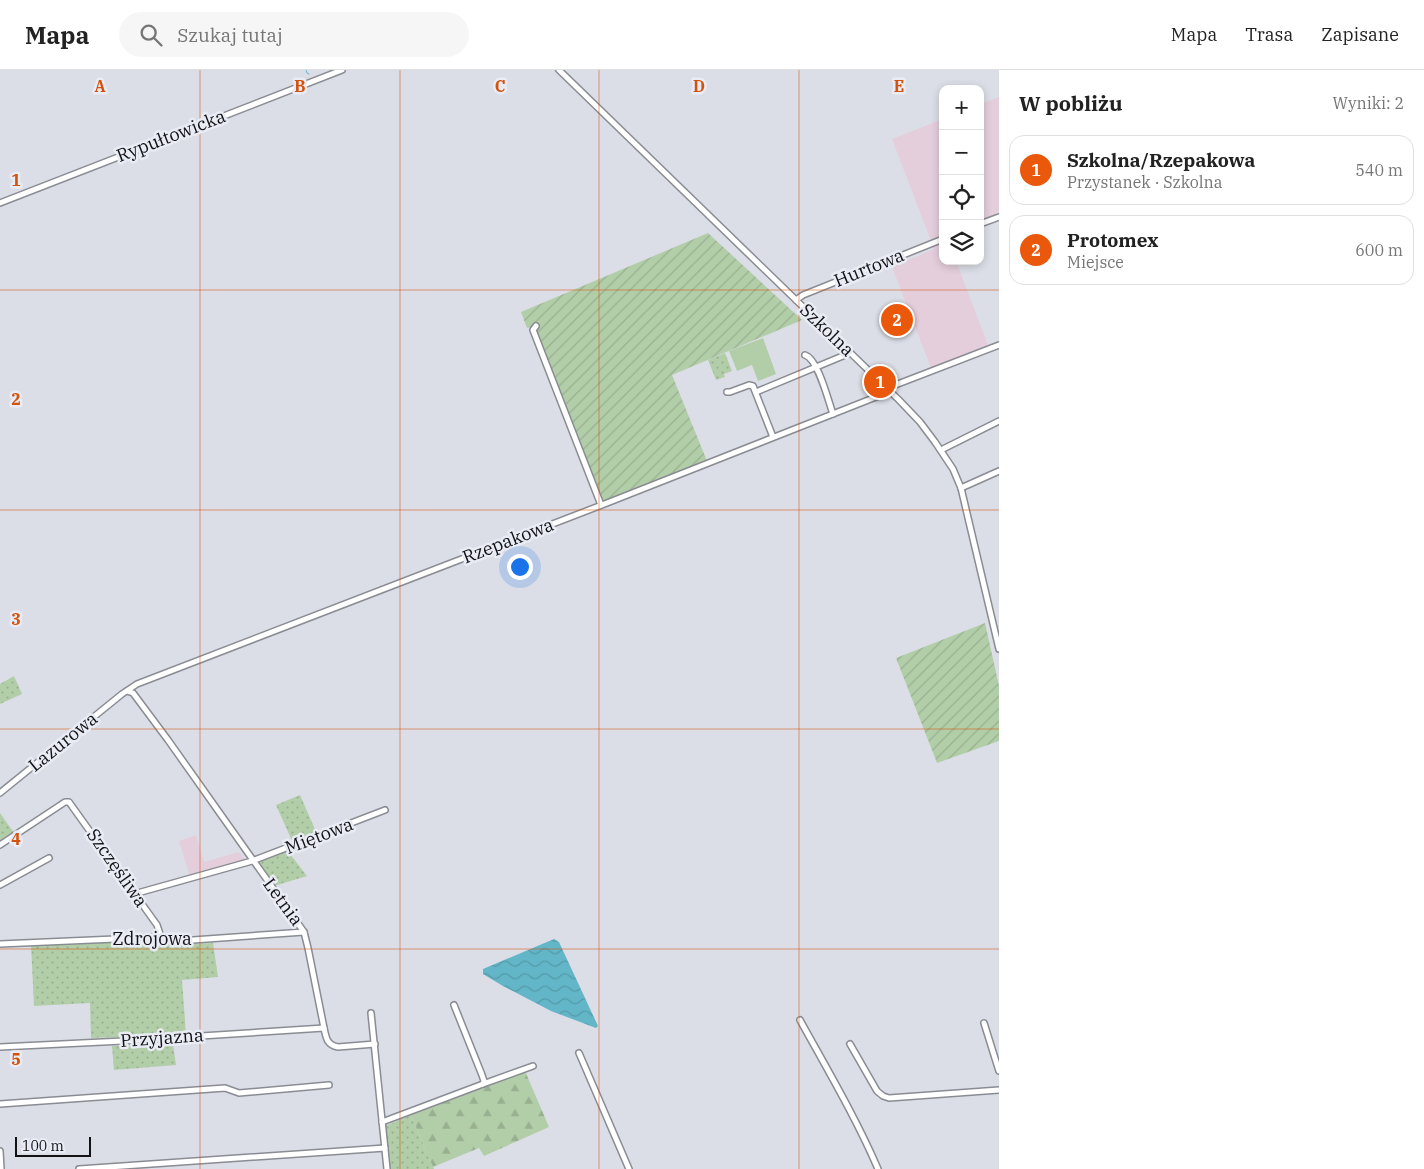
<!DOCTYPE html>
<html lang="pl">
<head>
<meta charset="utf-8">
<style>
  body { margin:0; font-family:"IBM Plex Serif",serif; background:#f6f6f6; color:#222 }
  .controls { position:absolute; right:15px; top:15px; display:grid; overflow:hidden; border-radius:10px; box-shadow:0 2px 8px #0003 }
  .controls button { width:45px; height:45px; display:grid; place-items:center; padding:0; border:0; border-bottom:1px solid #e0e0e0; background:#fff; color:#222; font:25px sans-serif }
  .scale { position:absolute; left:15px; bottom:12px; width:76px; box-sizing:border-box; padding-left:5px; border:2px solid #121215; border-top:0; font-size:14px; line-height:18px; white-space:nowrap; color:#121215; -webkit-text-stroke:4px #e9ecf4; paint-order:stroke }
  .you { position:absolute; left:519px; top:496px; width:18px; height:18px; margin:-12px; border:4px solid #fff; border-radius:50%; background:#1a73e8; box-shadow:0 0 0 8px #1a73e833 }
  .badge { display:grid; place-items:center; width:32px; height:32px; border-radius:50%; background:#ea580c; color:#fff; font-size:16px; font-weight:700 }
  .pin { position:absolute; translate:-50% -50%; border:2px solid #fff; box-shadow:0 1px 5px #0006 }
  .list { margin:0; padding:0; list-style:none }
  h2 { display:flex; justify-content:space-between; align-items:center; height:65px; margin:0; padding:0 20px; font-size:21px }
  h2 small { font-size:16px; font-weight:400; color:#767676 }
  .list li { display:grid; grid-template-columns:32px 1fr auto; gap:15px; align-items:center; box-sizing:border-box; height:70px; margin:0 10px 10px; padding:0 10px; border:1px solid #e0e0e0; border-radius:15px }
  .list b { display:block; font-size:19px; white-space:nowrap }
  .list p { margin:0; font-size:16px; white-space:nowrap; color:#767676 }
  .list em { font-size:16px; font-style:normal; color:#767676 }
  .icon { flex:none; width:28px; height:28px; fill:none; stroke:currentColor; stroke-width:2; stroke-linecap:round; stroke-linejoin:round }
  .map { position:relative; flex:none; width:999px; height:1099px; overflow:hidden }
  header { display:flex; align-items:center; gap:30px; box-sizing:border-box; height:70px; padding:0 25px; background:#fff; border-bottom:1px solid #e0e0e0 }
  header strong { font-size:24px }
  nav { display:flex; gap:28px; margin-inline-start:auto; font-size:18px }
  .search { width:350px; height:45px; background:#f6f6f6; display:flex; align-items:center; gap:12px; box-sizing:border-box; padding:0 18px; border-radius:28px; color:#767676; font-size:19px }
  main { display:flex }
  aside { flex:1; background:#fff }
  .map>svg:first-child { display:block }
  .commercial { fill:#e4cedb }
  .grass { fill:url(#grass-dots) }
  .forest { fill:url(#forest-firs) }
  .garden { fill:url(#garden-furrows) }
  .pitch { fill:#b2cea8 }
  .water { fill:url(#water-waves) }
  .lines { fill:none; stroke-linecap:round; stroke-linejoin:round }
  .stream { stroke:#62b6c7; stroke-width:1 }
  .minor-casing { stroke:#8a8c93; stroke-width:8 }
  .minor { stroke:#fff; stroke-width:5 }
  .grid { fill:none; stroke:#d3520d; stroke-width:1; stroke-opacity:0.55 }
  .labels { text-anchor:middle; stroke-width:5; stroke-linejoin:round; paint-order:stroke }
  .street-label { font-size:18px; fill:#121215; stroke:#e9ecf4 }
  .grid-label { font-size:16px; text-anchor:middle; font-weight:bold; fill:#d3520d; stroke:#e9ecf4; stroke-width:5; stroke-linejoin:round; paint-order:stroke }
</style>
</head>
<body>
<header>
<strong>Mapa</strong>
<div class="search"><svg class="icon" aria-label="search" viewBox="0 0 24 24"><circle cx="10" cy="10" r="6"/><path d="M15 15l6 6"/></svg>Szukaj tutaj</div>
<nav><a>Mapa</a><a>Trasa</a><a>Zapisane</a></nav>
</header>
<main>
<div class="map">
<svg width="999" height="1099" viewBox="0 0 999 1099">
  <defs>
    <pattern id="grass-dots" width="8" height="8" patternUnits="userSpaceOnUse" patternTransform="scale(1.25)"><rect width="8" height="8" fill="#b2cea8"/><path d="M2 2h.1M6 6h.1" fill="none" stroke="#98b090" stroke-width="1.8" stroke-linecap="round"/></pattern>
    <pattern id="forest-firs" width="22" height="20" patternUnits="userSpaceOnUse" patternTransform="scale(1.25)"><rect width="22" height="20" fill="#b2cea8"/><path d="M5 1l3.5 6h-7zM16 11l3.5 6h-7z" fill="#98b090"/></pattern>
    <pattern id="garden-furrows" width="10" height="10" patternUnits="userSpaceOnUse" patternTransform="scale(1.25)"><rect width="10" height="10" fill="#b2cea8"/><path d="M-1 1l2-2M0 10L10 0M9 11l2-2" fill="none" stroke="#98b090"/></pattern>
    <pattern id="water-waves" width="16" height="10" patternUnits="userSpaceOnUse" patternTransform="scale(1.25)"><rect width="16" height="10" fill="#62b6c7"/><path d="M0 5q4-4 8 0t8 0" fill="none" stroke="#549baa"/></pattern>
  </defs>
  <rect width="100%" height="100%" fill="#dcdee7"/>
  <g class="commercial">
    <polygon points="999,27 999,141 996,143 999,150 980,158 980,34"/>
    <polygon points="943,49 943,191 956,191 988,275 931,298 892,197 934,179 892,69"/>
    <polygon points="196,765 204,792 239,782 246,791 190,807 179,771"/>
  </g>
  <g class="grass">
    <polygon points="725,283 732,301 724,304 725,307 716,310 708,290"/>
    <polygon points="14,606 22,624 0,634 0,614"/>
    <polygon points="300,725 317,764 293,773 276,735"/>
    <polygon points="0,743 14,763 0,773"/>
    <polygon points="287,780 307,806 274,816 257,792"/>
    <polygon points="138,869 158,870 172,875 213,873 218,907 182,910 186,964 91,968 90,933 34,936 31,875"/>
    <polygon points="173,974 176,995 114,1000 112,976"/>
    <polygon points="411,1045 434,1099 389,1099 385,1056"/>
  </g>
  <polygon class="forest" points="525,1001 549,1057 484,1086 479,1078 433,1097 411,1045"/>
  <g class="garden">
    <polygon points="708,163 802,250 672,305 707,391 604,433 534,256 527,258 521,242"/>
    <polygon points="985,553 999,616 999,671 937,693 896,588"/>
  </g>
  <polygon class="pitch" points="763,268 776,304 758,311 752,295 737,301 729,281"/>
  <polygon class="water" points="554,869 559,872 598,956 596,958 551,941 503,916 483,904 483,899"/>
  <g class="lines">
    <polyline class="stream" points="306,0 307,3 309,4"/>
    <defs>
      <g id="minor">
        <polyline points="559,0 899,330 920,352 935,372 953,399 961,418 999,579"/>
        <polyline points="0,133 342,0"/>
        <polyline points="980,154 999,147"/>
        <polyline points="796,230 803,225 943,169"/>
        <polyline points="536,256 533,260 601,435"/>
        <path d="M805,285c13,4 23,45 28,59"/>
        <polyline points="727,322 730,322 749,315 753,316 773,367"/>
        <polyline points="756,322 850,283"/>
        <polyline points="941,380 999,351"/>
        <polyline points="961,418 999,401"/>
        <path d="M127,621l6,2 35,47 136,192 4,16 16,80c2,10 3,17 14,19l37,-3"/>
        <polyline points="0,723 122,624 137,614 607,433 881,325 886,322 890,317 999,275"/>
        <polyline points="0,775 62,734 65,732 69,732 157,855 161,867"/>
        <polyline points="0,815 49,788"/>
        <polyline points="134,824 252,791 385,740"/>
        <polyline points="0,874 161,867 170,871 179,871 304,862"/>
        <polyline points="371,943 387,1099"/>
        <path d="M800,950c27,49 56,98 78,149"/>
        <polyline points="984,953 999,1001"/>
        <polyline points="850,974 877,1021 883,1026 889,1028 999,1020"/>
        <polyline points="0,977 123,971 324,958"/>
        <polyline points="579,983 629,1099"/>
        <polyline points="483,1014 533,996"/>
        <polyline points="0,1034 225,1018 239,1023 329,1015"/>
        <polyline points="382,1052 483,1014 484,1011 482,1005 454,935"/>
        <polyline points="0,1081 1,1099"/>
        <polyline points="79,1099 385,1078"/>
      </g>
    </defs>
    <use href="#minor" class="minor-casing"/>
    <use href="#minor" class="minor"/>
  </g>
  <path class="grid" d="M200,0v1099M400,0v1099M599,0v1099M799,0v1099M0,220h999M0,440h999M0,659h999M0,879h999"/>
  <g class="labels">
    <g class="street-label">
      <text transform="translate(171 66) rotate(-21)" y="6">Rypułtowicka</text>
      <text transform="translate(869 198) rotate(-22)" y="6">Hurtowa</text>
      <text transform="translate(827 260) rotate(44)" y="6">Szkolna</text>
      <text transform="translate(508 471) rotate(-21)" y="6">Rzepakowa</text>
      <text transform="translate(63 672) rotate(-39)" y="6">Lazurowa</text>
      <text transform="translate(319 766) rotate(-21)" y="6">Miętowa</text>
      <text transform="translate(117 798) rotate(55)" y="6">Szczęśliwa</text>
      <text transform="translate(283 832) rotate(54)" y="6">Letnia</text>
      <text x="152" y="875">Zdrojowa</text>
      <text transform="translate(162 968) rotate(-4)" y="6">Przyjazna</text>
    </g>
  </g>
  <g class="grid-label">
    <text x="100" y="22">A</text>
    <text x="300" y="22">B</text>
    <text x="500" y="22">C</text>
    <text x="699" y="22">D</text>
    <text x="899" y="22">E</text>
    <text x="16" y="116">1</text>
    <text x="16" y="335">2</text>
    <text x="16" y="555">3</text>
    <text x="16" y="775">4</text>
    <text x="16" y="995">5</text>
  </g>
</svg>
<div class="controls">
<button>+</button>
<button>−</button>
<button><svg class="icon" aria-label="locate" viewBox="0 0 24 24"><circle cx="12" cy="12" r="6"/><path d="M12 2v4M12 18v4M2 12h4M18 12h4"/></svg></button>
<button><svg class="icon" aria-label="layers" viewBox="0 0 24 24"><path d="M12 4l9 5-9 5-9-5zM3 14l9 5 9-5"/></svg></button>
</div>
<div class="scale">100 m</div>
<div class="you"></div>
<div class="pin badge" style="left:880px;top:312px">1</div>
<div class="pin badge" style="left:897px;top:250px">2</div>
</div>
<aside>
<h2>W pobliżu<small>Wyniki: 2</small></h2>
<ul class="list">
<li><span class="badge">1</span><div><b>Szkolna/Rzepakowa</b><p>Przystanek · Szkolna</p></div><em>540 m</em></li>
<li><span class="badge">2</span><div><b>Protomex</b><p>Miejsce</p></div><em>600 m</em></li>
</ul>
</aside>
</main>
</body>
</html>
